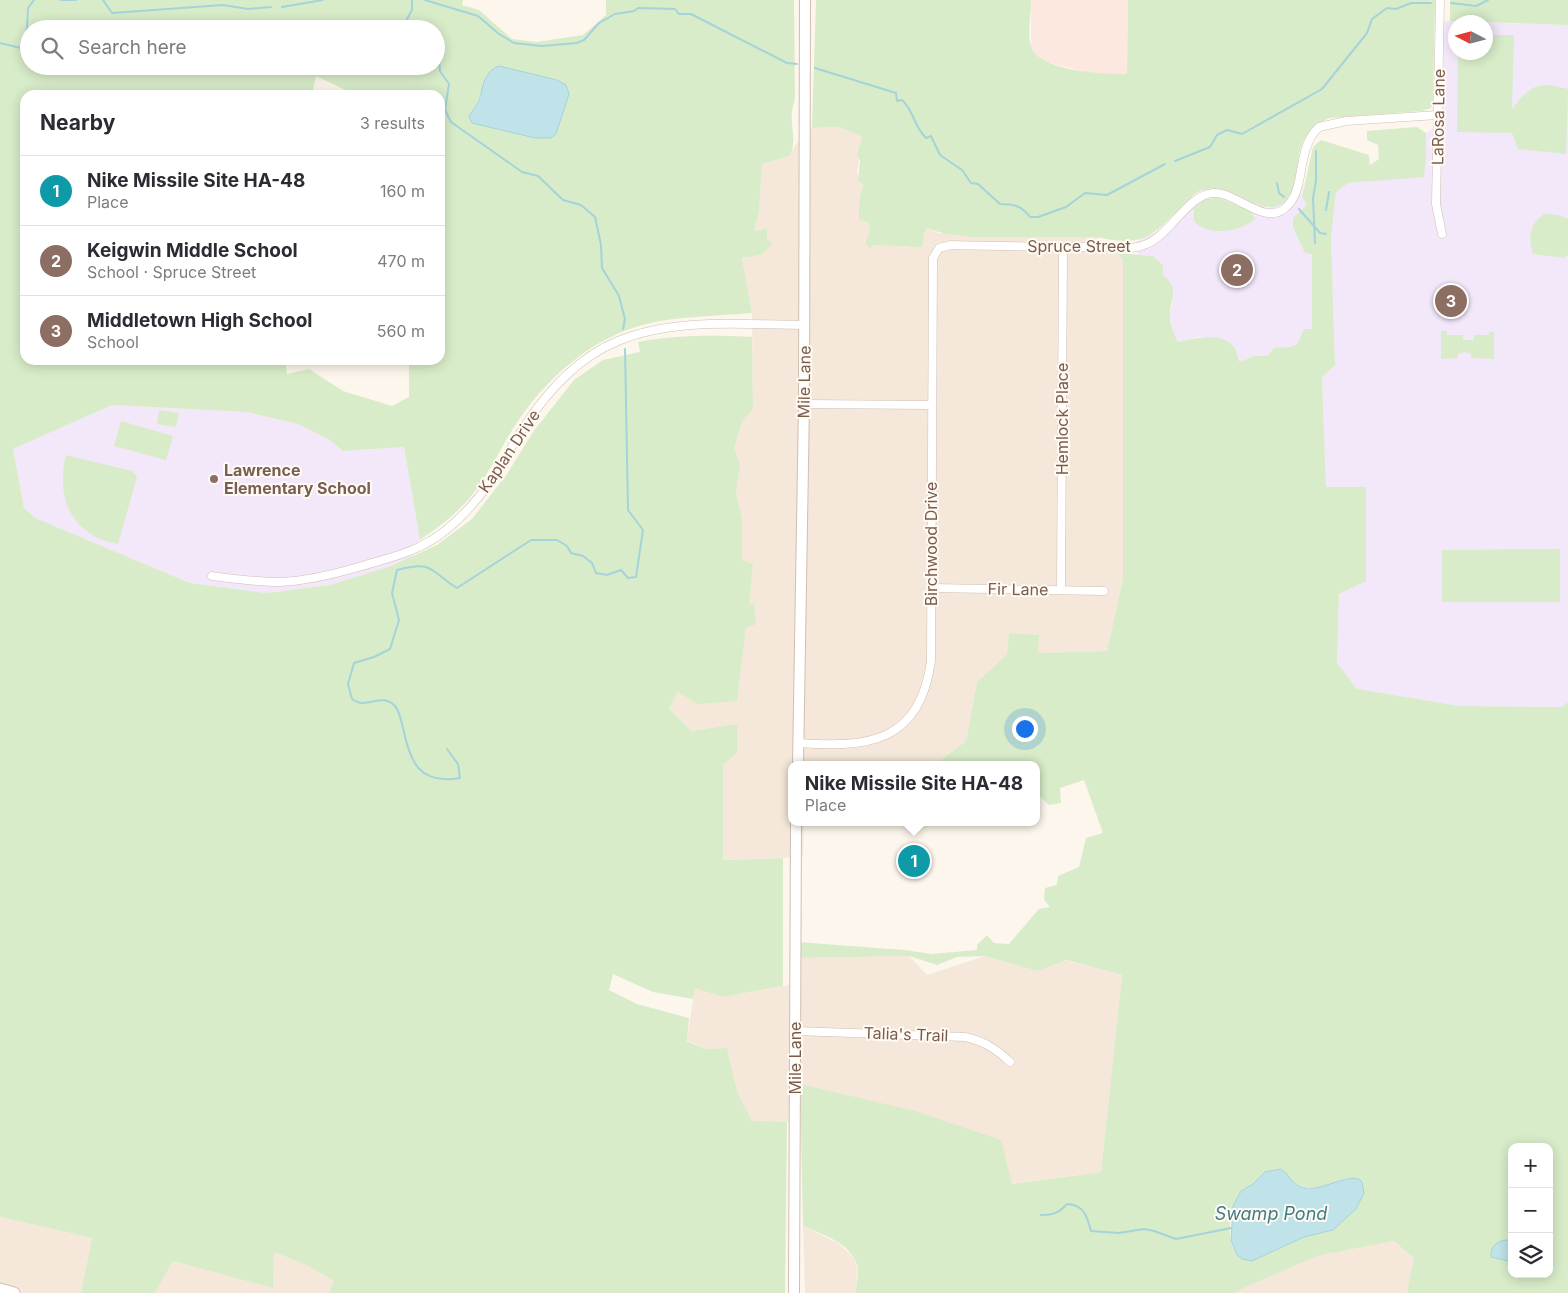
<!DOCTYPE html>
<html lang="en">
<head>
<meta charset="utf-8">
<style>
  body { margin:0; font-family:Inter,sans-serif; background:#f2f2f3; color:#2b2b33 }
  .controls { position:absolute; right:15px; bottom:15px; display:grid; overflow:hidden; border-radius:10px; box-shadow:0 2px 12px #0003 }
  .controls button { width:45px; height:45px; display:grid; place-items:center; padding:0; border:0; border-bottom:1px solid #e1e1e2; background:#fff; color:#2b2b33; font:25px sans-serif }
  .compass { position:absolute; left:1448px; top:15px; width:45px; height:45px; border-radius:50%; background:#fff; box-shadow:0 2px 12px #0003; rotate:276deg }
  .you { position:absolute; left:1024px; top:728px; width:18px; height:18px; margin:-12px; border:4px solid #fff; border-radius:50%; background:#1a73e8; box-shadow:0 0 0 8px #1a73e833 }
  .badge { display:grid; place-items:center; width:32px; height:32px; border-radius:50%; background:#d93025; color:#fff; font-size:16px; font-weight:700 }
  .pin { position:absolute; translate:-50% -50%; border:2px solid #fff; box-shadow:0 1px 5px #0006 }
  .popup { position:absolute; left:788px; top:761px; width:252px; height:65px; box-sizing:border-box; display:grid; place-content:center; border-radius:10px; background:#fff; filter:drop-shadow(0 1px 4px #0005); font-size:16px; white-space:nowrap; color:#7c7c81 }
  .popup b { font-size:19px; color:#2b2b33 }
  .popup::after { content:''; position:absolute; left:50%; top:100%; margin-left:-10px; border:10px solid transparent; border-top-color:#fff }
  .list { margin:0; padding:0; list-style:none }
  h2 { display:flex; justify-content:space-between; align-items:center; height:65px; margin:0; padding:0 20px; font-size:21px }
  h2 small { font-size:16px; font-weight:400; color:#7c7c81 }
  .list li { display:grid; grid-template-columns:32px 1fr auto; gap:15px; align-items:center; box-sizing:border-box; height:70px; padding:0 20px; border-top:1px solid #e1e1e2 }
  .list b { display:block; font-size:19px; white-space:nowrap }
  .list p { margin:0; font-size:16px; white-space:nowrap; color:#7c7c81 }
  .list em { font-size:16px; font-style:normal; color:#7c7c81 }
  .icon { flex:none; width:28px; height:28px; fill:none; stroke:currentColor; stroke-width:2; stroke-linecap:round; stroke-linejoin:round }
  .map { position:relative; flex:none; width:1568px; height:1293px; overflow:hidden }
  .search { position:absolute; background:#fff; box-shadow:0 2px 12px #0003; left:20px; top:20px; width:425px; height:55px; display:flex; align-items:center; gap:12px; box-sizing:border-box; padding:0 18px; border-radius:28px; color:#7c7c81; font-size:19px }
  .panel { position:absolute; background:#fff; box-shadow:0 2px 12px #0003; left:20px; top:90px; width:425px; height:275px; border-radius:15px }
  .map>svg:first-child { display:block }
  .residential { fill:#f5e8da }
  .commercial { fill:#fde8e0 }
  .education { fill:#f3e8fa; fill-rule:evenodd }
  .green { fill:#d8ecc9; fill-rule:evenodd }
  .water { fill:#bfe3e8; stroke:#a5d3da }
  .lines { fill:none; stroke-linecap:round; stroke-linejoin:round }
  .stream { stroke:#a5d3da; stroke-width:2 }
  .minor-casing { stroke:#d1beb0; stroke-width:9 }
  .tertiary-casing { stroke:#d1beb0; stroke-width:12 }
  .secondary-casing { stroke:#d6c0b0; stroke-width:13 }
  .minor { stroke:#fff; stroke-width:8 }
  .tertiary { stroke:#fff; stroke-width:10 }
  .secondary { stroke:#fff; stroke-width:11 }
  .education-dot { fill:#8d6e63; stroke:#fffaf3; stroke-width:2 }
  .labels { text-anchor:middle; stroke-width:4; stroke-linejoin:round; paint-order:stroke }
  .street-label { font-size:16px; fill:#7a5c4d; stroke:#fffaf3 }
  .education-label { font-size:16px; font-weight:bold; fill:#785e54; stroke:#fffaf3; text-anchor:start }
  .water-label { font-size:18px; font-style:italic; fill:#437c86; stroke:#fffaf3 }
</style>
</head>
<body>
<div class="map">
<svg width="1568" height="1293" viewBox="0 0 1568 1293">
  <rect width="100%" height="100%" fill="#fdf6ec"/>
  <g class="residential">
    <polygon points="839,127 862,137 857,173 863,184 859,203 868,222 870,231 865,243 909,247 923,235 927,228 938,233 951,233 969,237 1097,237 1123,259 1123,578 1107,651 1007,654 977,682 966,741 940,761 929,765 792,765 792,822 804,822 803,857 723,860 723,764 737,724 691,731 669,709 678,692 737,701 746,628 754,603 748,604 753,565 742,561 742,519 736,493 740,464 734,448 743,420 753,409 752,313 742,258 761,255 767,240 766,229 754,231 754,226 759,211 762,164 790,156 795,145 812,128"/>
    <polygon points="1044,955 1122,975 1101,1172 1011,1184 800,1085 800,1122 752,1122 737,1091 727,1048 705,1049 687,1040 695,987 723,997 800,983 800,958 909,956 927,975 985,956 1037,971"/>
    <polygon points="0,1217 92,1238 81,1293 0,1293"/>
    <polygon points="803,1226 838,1243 854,1258 857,1268 856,1293 805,1293"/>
    <polygon points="1394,1241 1415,1258 1407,1293 1233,1293 1317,1256"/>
    <polygon points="274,1252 306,1265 334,1281 329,1293 155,1293 173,1261 273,1287"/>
  </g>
  <polygon class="commercial" points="1031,0 1128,0 1127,74 1095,74 1042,61 1031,47"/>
  <g class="education">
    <path d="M1444,21l124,4v677l-5,5 -104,-1 -102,-17 -20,-26 2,-69 27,-14v-93l-40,1 -4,-112 13,-11 -4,-128 5,-45 12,-9 18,-1 60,-23v-26l17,-12zM1456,22h30v30h-30z"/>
    <polygon points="1304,185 1302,197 1307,205 1299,215 1312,254 1312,329 1303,335 1298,343 1291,347 1274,348 1267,356 1254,356 1240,362 1235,349 1200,337 1178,342 1173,334 1170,315 1174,293 1163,276 1163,265 1153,256 1138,255 1137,241 1155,233 1190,198 1206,189 1224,189 1269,208 1285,201 1293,186"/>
    <polygon points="112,405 247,412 298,424 330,440 343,451 404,447 420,540 412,557 391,566 330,585 266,593 190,583 34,518 24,508 13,449"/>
  </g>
  <g class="green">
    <path d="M0,0h463l-1,5 17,5 33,29 25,3 46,-7 23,-20v-15h188l1,100c-9,23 4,35 -5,56l-28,8 -3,47 -5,20 13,-3v12l6,4 -12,11 -19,3 10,55c-35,3 -72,3 -106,11 -52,13 -95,50 -126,94 -21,30 -35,69 -64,94 -11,11 -24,19 -36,28l-16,-93 -61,4 -13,-11 -32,-16 -51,-12 -135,-7 -99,44 11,59 11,10 155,65 76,10 64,-8 61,-19 46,-21 35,-26 35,-45 26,-42 41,-52 29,-20 37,-8 -2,-10c39,-7 75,-7 114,-5l1,72 -10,11 -9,28 6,16 -4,29 6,26v41l11,4 -4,40 5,-1 2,21 -10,4 -9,73 -39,3 -20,-12 -9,17 22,22 46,-7v29l-14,11v96l60,-2v128l-60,11 -28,-9 -2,11 -40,-7 -40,-18 -4,16 28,14 52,14 -2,23 18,8 22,-1 10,43 15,30 35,1 -2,171h-456l5,-12 -28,-16 -32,-13 -1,36 -100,-27 -18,32h-74l11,-55 -92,-21zM29,29h407v37h-407zM487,75l48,63c-22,-6 -48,-9 -65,-22l11,-23zM316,76l40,19h84v265h-31v37l-17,9 -49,-15 -34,-22 -22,5 -2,-14h-260v-265h287z"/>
    <path d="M816,0h215c0,14 -4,33 0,46 8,26 74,28 96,28l1,-74h302v5l1,-5h4l-2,104 -2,4 -9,3 -93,7c-47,23 -20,59 -44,83 -19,20 -54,-17 -78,-12 -9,1 -16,8 -22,14 -34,33 -38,45 -88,34h-128c-14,-3 -29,-3 -42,-9l-4,7v12l-50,-2 -3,4 -5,-6 5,-12 -2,-9 -9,-2v-17l4,-19 -5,-3 2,-21 -3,-5 5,-18 -23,-10 -27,1z"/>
    <polygon points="1450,0 1568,0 1568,25 1450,21"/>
    <path d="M1486,35h28l-2,74c18,-24 26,-28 56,-20l-2,65 -48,-5 -6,-16 -55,-1 1,-79 28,-1z"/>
    <path d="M1417,127l9,6v26l-2,18 -76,6 -12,9 -5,45 4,128 -13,12 4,110h40v94l-27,13 -2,69 20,26 102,17 103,1 6,-5v591h-161l7,-35 -20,-17 -77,15 -84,37h-377c0,-9 3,-20 1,-28 -6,-22 -36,-31 -54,-39l-3,-142 115,27 86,29 11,44 89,-12 21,-197 -56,-15 -29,11 -52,-15 -28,1 -20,8 -28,-9 -109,2 -2,-16 106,8 28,4 45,-4v-5l10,-10 7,8 15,1 30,-35 11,-2 -6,-7 1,-12 12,-3 1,-9 21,-9 7,-29 17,-5 -19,-53 -24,8 1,15 -12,2 -12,-11 -1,-29h-107l11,-4 26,-20 11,-59 30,-28 2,-21 30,2 -1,18 69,-2 16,-73v-319l-7,-6 37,3 10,9v10c18,16 7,21 7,40 0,10 4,19 8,27 17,-3 43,-11 56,5 3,4 3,10 6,15l14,-6h13l7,-8 17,-1 7,-4 6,-14h8v-75l-7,-1 -12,-26v-9l14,-13 -5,-8 11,-50 8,-7 48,15 1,10 9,-6 -1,-14 -11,-5v-9zM1512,1147h37v127h-37v-12l-19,-4 15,-18 4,1zM1265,1172c36,12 43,25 81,6l18,11 -8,20 -23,21 -29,7 -52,24c-30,-2 -25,-51 -11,-69 3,-4 9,-5 13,-8 4,-4 7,-8 11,-12z"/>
    <path d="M1219,198l31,13 5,8c-14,13 -49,18 -61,2v-13l12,-9z"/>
    <path d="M1544,214l14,1 10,4v36l-4,3 -31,-4c-5,-16 -4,-29 11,-40z"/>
    <polygon points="1441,331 1447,331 1447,335 1463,335 1463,340 1474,340 1474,335 1489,335 1489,332 1494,332 1494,359 1471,358 1471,354 1465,352 1458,354 1458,358 1441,359"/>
    <polygon points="159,410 179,413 176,427 157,424"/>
    <polygon points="121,421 173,436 166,460 114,446"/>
    <path d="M66,455l66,16 5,6 -19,67c-46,-8 -63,-46 -52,-89z"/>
    <polygon points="1560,549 1560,602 1442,602 1442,550"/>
  </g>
  <g class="water">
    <path d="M499,66l58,14 9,5 3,9 -13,40 -5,4h-16l-63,-15 -3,-7c4,-6 10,-14 12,-22 2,-10 5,-24 18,-28z"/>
    <path d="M1281,1169c11,8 9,16 25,19 18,3 47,-18 56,-6l2,11 -8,16 -23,21 -29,7 -52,24 -10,-2 -5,-4 -6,-15 2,-34 8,-15 12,-7 12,-12z"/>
    <path d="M1504,1240l8,1v21l-21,-5c-1,-10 4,-14 13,-17z"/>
  </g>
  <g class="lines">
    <g class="stream">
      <polyline points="61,0 76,0"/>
      <polyline points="103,0 112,13 223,5 248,9 271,7"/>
      <polyline points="425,0 478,16 499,34 514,43 542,46 577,43 584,40 599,23 615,14 634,11 638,8 675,9 679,14 691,14 787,63 797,64"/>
      <polyline points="1451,3 1476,6 1488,0"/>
      <polyline points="282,7 323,0"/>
      <polyline points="410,29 405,23 412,10 412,0"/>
      <polyline points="0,43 21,48 27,29 28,8 34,0"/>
      <polyline points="436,55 439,58 440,71 449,84 445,110 451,122 522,172 538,176 563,200 581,205 595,217 601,245 602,268 619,296 625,319 623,329"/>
      <path d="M815,68l81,25 1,8 5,-1c13,12 10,24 24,38l5,-2 9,19 22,15 9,13 7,1 22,20c13,0 21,1 30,13h8l28,-10 19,-14 22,2 58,-31"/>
      <polyline points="1175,161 1210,147 1217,135 1227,130 1242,134 1322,89 1367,33 1372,19 1387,8 1396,9 1411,3 1431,3"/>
      <polyline points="1277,183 1279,193 1284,197"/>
      <polyline points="1299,209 1320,233 1326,234"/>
      <polyline points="1326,210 1329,192"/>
      <polyline points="1315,243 1313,198 1316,181 1316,151"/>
      <path d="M447,749l11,15 2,14c-41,7 -50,-16 -57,-50 -2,-7 -3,-16 -8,-22 -11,-11 -21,-3 -33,-3 -3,0 -7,-2 -10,-4l-4,-15 6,-21 20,-6 16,-8 9,-29 -7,-27 5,-23c38,-10 32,1 60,18l74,-48h26l10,6 4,7 12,3 9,7 4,10 11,2 14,-5 7,8 8,-1 7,-47 -15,-20 -3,-161"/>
      <path d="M1041,1215c12,0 18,-2 26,-11 17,1 20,12 24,27l28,2 25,-4 10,2 22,8 55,-11"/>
    </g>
    <defs>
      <g id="minor">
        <polyline points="1440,0 1436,204 1442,234"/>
        <polyline points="804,404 931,405"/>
        <path d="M212,576c23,3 45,6 68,6 28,-1 55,-8 82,-16 19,-6 39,-10 57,-19 28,-13 54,-41 72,-66 11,-15 19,-32 29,-48 24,-38 56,-75 98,-92 58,-24 126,-16 187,-16"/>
        <polyline points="931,588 1104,591"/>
        <polyline points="1061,590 1063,247"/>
        <path d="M798,743c70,5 122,0 133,-82l2,-403 6,-10 12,-3c46,1 93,2 140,2 16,0 38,4 53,-2 25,-8 43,-50 69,-52 22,-2 50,32 71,16 24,-19 10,-58 35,-82l27,-6 92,-6"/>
        <path d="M795,1031l170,6c19,4 31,12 45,25"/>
      </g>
      <g id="tertiary">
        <polyline points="798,765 804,404 805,0"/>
        <polyline points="794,1293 796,822"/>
      </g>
      <polyline id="secondary" points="0,1289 14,1293"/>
    </defs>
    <use href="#minor" class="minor-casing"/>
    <use href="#tertiary" class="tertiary-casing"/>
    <use href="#secondary" class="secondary-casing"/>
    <use href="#minor" class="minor"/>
    <use href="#tertiary" class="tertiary"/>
    <use href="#secondary" class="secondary"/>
  </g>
  <circle class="education-dot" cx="214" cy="479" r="5"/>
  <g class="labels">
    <g class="street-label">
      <text transform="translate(1438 117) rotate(-89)" y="6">LaRosa Lane</text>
      <text x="1079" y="252">Spruce Street</text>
      <text transform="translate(804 382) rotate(-89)" y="6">Mile Lane</text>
      <text transform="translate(1062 419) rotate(-90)" y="6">Hemlock Place</text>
      <text transform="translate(509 451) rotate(-56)" y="6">Kaplan Drive</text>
      <text transform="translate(931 544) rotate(-90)" y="6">Birchwood Drive</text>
      <text transform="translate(1018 589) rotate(1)" y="6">Fir Lane</text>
      <text transform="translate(906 1034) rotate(2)" y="6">Talia's Trail</text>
      <text transform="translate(795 1058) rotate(-90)" y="6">Mile Lane</text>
    </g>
    <g class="education-label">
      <text x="224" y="476">Lawrence<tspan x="224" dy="18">Elementary School</tspan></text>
    </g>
    <g class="water-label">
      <text x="1271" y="1220">Swamp Pond</text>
    </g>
  </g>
</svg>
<div class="controls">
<button>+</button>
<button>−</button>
<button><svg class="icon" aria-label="layers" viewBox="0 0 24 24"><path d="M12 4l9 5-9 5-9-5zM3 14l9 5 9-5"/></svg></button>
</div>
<svg class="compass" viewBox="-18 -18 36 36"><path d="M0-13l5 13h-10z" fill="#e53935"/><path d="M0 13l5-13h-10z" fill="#7c7c81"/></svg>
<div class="you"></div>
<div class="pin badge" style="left:914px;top:861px;background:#0f9aa8">1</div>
<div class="popup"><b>Nike Missile Site HA-48</b>Place</div>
<div class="pin badge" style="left:1237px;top:270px;background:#8d6e63">2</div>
<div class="pin badge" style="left:1451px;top:301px;background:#8d6e63">3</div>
<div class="search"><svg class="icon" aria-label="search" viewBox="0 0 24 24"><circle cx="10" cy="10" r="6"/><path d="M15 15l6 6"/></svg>Search here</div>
<section class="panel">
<h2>Nearby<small>3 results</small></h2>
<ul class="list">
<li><span class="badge" style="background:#0f9aa8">1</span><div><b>Nike Missile Site HA-48</b><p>Place</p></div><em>160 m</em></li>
<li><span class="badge" style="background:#8d6e63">2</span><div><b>Keigwin Middle School</b><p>School · Spruce Street</p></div><em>470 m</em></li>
<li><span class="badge" style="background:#8d6e63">3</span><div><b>Middletown High School</b><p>School</p></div><em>560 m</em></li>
</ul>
</section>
</div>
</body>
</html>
